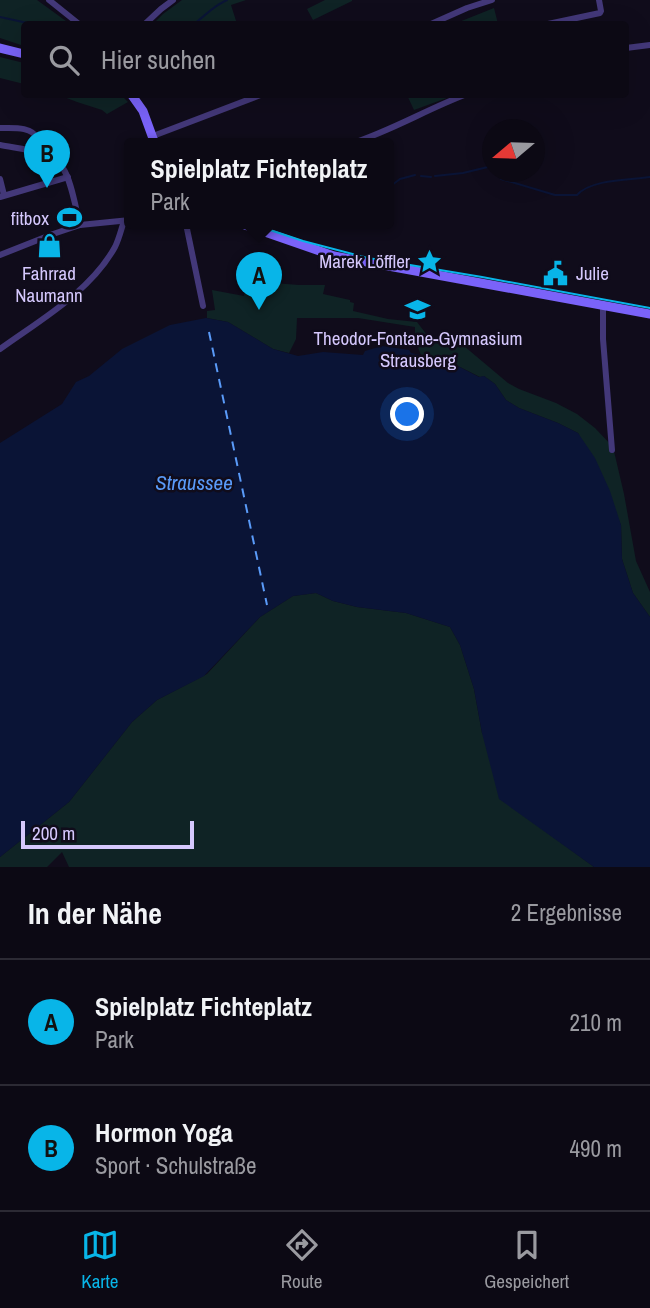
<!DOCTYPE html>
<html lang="de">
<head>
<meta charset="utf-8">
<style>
  body { margin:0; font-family:"Archivo Narrow",sans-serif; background:#15121d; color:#f1f3f6 }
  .compass { position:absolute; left:482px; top:119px; width:63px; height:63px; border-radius:50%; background:#0c0914; box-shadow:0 7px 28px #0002; rotate:251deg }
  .scale { position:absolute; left:21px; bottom:18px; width:173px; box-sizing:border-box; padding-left:7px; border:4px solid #d5c8fd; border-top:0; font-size:19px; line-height:24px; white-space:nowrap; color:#d5c8fd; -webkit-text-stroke:5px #100c1b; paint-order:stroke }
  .you { position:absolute; left:408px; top:415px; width:24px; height:24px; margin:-18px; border:5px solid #fff; border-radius:50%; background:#1a73e8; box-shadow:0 0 0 10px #1a73e833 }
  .badge { display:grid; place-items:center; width:46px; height:46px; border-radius:50%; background:#08b5e8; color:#111; font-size:23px; font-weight:700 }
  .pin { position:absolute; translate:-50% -58px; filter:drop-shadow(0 2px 4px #0008) }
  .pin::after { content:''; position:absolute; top:37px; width:24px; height:21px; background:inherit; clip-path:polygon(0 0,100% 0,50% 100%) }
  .popup { position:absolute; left:124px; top:138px; width:270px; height:91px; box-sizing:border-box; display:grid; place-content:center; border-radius:7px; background:#0c0914; filter:drop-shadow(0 2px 5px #0005); font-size:23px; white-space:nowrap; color:#9a9aa0 }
  .popup b { font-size:26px; color:#f1f3f6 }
  .popup::after { content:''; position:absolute; left:50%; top:100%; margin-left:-14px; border:14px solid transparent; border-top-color:#0c0914 }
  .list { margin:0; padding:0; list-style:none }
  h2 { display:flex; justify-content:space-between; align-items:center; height:91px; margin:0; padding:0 28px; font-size:30px }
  h2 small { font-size:23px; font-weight:400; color:#9a9aa0 }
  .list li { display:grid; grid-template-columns:46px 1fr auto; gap:21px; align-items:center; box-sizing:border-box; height:126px; padding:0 28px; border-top:2px solid #2c2a34 }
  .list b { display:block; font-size:26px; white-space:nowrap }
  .list p { margin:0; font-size:23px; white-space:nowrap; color:#9a9aa0 }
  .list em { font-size:23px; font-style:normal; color:#9a9aa0 }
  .icon { flex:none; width:38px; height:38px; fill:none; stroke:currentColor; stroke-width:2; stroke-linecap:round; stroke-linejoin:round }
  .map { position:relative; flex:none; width:650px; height:867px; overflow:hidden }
  .search { position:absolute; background:#0c0914; box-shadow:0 7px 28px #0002; left:21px; right:21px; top:21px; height:77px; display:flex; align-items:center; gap:18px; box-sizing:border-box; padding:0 24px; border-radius:7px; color:#9a9aa0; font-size:26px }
  .sheet { height:343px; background:#0c0914 }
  nav { display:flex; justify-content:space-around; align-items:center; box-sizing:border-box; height:98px; border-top:2px solid #2c2a34; background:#0c0914; font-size:19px; color:#9a9aa0 }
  nav a { display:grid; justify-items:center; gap:4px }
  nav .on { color:#08b5e8 }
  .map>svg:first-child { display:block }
  .green { fill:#0f2325 }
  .water { fill:#0a1436 }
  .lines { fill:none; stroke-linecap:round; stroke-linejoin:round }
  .stream { stroke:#0a1436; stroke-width:2 }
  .ferry { stroke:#5a9bf9; stroke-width:2; stroke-dasharray:9 7; stroke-linecap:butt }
  .street { stroke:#433879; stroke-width:6 }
  .secondary { stroke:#7a63f9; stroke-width:9 }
  .tram { stroke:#08b5e8; stroke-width:2 }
  .labels { text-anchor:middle; stroke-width:5; stroke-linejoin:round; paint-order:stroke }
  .poi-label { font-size:19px; fill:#d5c8fd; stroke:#100c1b; text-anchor:end }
  .water-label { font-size:21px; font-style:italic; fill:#5a9bf9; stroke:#100c1b }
</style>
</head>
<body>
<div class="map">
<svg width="650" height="867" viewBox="0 0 650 867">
  <rect width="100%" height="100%" fill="#100c1b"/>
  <g class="green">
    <polygon points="0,0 37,0 70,24 24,24 24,46 0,38"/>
    <polygon points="182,0 246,0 231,5 237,24 153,24 163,14"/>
    <polygon points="325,0 352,0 352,1 313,20 307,9"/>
    <polygon points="494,8 498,24 454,24"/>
    <polygon points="0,57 24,63 24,84 0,78"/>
    <polygon points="59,95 121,95 128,102 107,114 102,110 77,102"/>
    <polygon points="407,95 455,95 414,110"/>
    <polygon points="246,281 299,285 325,285 323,294 350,300 350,302 354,303 353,311 388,319 417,322 430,339 464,346 508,383 519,389 556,403 577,414 595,428 613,447 624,494 636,561 650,592 650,617 633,593 622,559 621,525 578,433 558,423 519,408 506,400 495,384 484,376 480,377 448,361 421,355 415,340 415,327 358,318 297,318 296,339 289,353 273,349 228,322 207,318 207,311 215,310 212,290 244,296"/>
    <polygon points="316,593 333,601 357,607 406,613 450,627 460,645 474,689 482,733 545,831 594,867 69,867 62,852 47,867 0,867 0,857 69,802 132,722 157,700 207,674 260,617 293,596"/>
  </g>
  <polygon class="water" points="206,318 228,322 273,349 298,356 323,352 363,355 365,351 382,346 409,350 411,353 448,361 479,377 484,376 495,384 506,400 519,408 558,423 578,433 595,458 610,491 621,525 622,559 633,593 650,617 650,867 594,867 499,799 482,733 474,689 460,645 450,627 406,613 357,607 333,601 316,593 293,596 260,617 204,676 157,700 132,722 69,802 0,857 0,443 62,404 76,382 89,376 122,349 170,325"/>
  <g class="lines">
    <g class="stream">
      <polyline points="0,17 32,24"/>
      <path d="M194,24c12,-9 19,-18 33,-24"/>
      <path d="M499,172l2,7 54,16h22c14,-16 53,-15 73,-18"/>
      <polyline points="421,176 431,177"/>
      <polyline points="435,176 463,173 492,166"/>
      <polyline points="388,188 400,179 415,175"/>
    </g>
    <polyline class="ferry" points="209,332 267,605"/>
    <g class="street">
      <polyline points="49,0 79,24"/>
      <polyline points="145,24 161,9 173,0"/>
      <polyline points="431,24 467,8 492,0"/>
      <polyline points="548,24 600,13 601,11 599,0"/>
      <polyline points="626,48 650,45"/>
      <path d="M0,128c13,0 32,-2 38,11l-2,14"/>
      <polyline points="153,136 263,94"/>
      <path d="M350,144c41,-13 77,-35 117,-50"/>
      <path d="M0,145c19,4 50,5 62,22 9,11 14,43 18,58"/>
      <polyline points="0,179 4,195"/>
      <polyline points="0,197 68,177"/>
      <polyline points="186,224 203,306"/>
      <polyline points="0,255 53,234 80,225 130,220"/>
      <polyline points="603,305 603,339 612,450"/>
      <path d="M0,349c40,-29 90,-57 115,-102 4,-8 6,-17 9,-26"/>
    </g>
    <g class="secondary">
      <polyline points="0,48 24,54"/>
      <polyline points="131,94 143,111 155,144"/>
      <polyline points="242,224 334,256 650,314"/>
    </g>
    <polyline class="tram" points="252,224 303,241 368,258 482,277 650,308"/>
  </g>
  <defs>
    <symbol id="stadium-bare" viewBox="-9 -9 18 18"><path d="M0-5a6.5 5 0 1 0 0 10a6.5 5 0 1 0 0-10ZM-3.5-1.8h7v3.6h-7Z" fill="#08b5e8" stroke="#100c1b" stroke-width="2.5" paint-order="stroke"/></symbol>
    <symbol id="shop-bare" viewBox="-9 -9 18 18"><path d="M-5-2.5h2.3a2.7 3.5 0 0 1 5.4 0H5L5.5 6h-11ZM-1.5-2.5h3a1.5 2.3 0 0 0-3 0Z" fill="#08b5e8" stroke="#100c1b" stroke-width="2.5" paint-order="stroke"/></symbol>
    <symbol id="sight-bare" viewBox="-9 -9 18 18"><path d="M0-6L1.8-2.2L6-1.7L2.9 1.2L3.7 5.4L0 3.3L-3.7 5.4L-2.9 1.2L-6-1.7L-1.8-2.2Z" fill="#08b5e8" stroke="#100c1b" stroke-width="2.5" paint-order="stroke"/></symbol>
    <symbol id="civic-bare" viewBox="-9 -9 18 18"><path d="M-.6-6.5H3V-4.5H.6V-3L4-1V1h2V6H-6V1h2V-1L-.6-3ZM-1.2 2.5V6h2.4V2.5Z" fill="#08b5e8" stroke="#100c1b" stroke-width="2.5" paint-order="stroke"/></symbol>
    <symbol id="school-bare" viewBox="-9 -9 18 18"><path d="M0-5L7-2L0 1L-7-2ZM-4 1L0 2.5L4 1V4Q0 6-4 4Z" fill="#08b5e8" stroke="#100c1b" stroke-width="2.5" paint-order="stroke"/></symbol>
  </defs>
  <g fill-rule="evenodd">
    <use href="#stadium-bare" x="52" y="200" width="35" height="35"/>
    <use href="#shop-bare" x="32" y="228" width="35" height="35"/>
    <use href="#sight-bare" x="412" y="244" width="35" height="35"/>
    <use href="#civic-bare" x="538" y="256" width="35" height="35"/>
    <use href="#school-bare" x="400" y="292" width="35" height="35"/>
  </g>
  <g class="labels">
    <g class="poi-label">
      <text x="49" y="225">fitbox</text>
      <text x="410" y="268">Marek Löffler</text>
      <text x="49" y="280" text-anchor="middle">Fahrrad<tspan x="49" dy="22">Naumann</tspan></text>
      <text x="576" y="280" text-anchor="start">Julie</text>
      <text x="418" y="345" text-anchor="middle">Theodor-Fontane-Gymnasium<tspan x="418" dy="22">Strausberg</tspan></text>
    </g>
    <g class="water-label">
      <text x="194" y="490">Straussee</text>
    </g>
  </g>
</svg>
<svg class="compass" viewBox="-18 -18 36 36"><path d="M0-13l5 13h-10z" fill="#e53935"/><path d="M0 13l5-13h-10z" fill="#9a9aa0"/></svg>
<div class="scale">200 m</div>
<div class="you"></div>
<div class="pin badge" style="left:259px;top:310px">A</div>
<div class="popup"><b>Spielplatz Fichteplatz</b>Park</div>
<div class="pin badge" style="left:47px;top:188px">B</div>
<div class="search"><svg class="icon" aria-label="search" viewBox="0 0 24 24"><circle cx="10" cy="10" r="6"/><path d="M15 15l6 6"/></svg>Hier suchen</div>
</div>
<section class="sheet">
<h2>In der Nähe<small>2 Ergebnisse</small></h2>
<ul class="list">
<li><span class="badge">A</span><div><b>Spielplatz Fichteplatz</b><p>Park</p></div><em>210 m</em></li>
<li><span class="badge">B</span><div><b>Hormon Yoga</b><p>Sport · Schulstraße</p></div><em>490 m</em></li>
</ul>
</section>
<nav>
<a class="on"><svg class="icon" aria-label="map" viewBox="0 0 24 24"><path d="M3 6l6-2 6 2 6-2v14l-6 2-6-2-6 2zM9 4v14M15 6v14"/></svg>Karte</a>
<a><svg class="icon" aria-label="directions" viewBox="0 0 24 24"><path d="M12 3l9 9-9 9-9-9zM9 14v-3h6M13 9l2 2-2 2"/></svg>Route</a>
<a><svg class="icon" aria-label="saved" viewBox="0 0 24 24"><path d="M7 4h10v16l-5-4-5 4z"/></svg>Gespeichert</a>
</nav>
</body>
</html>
